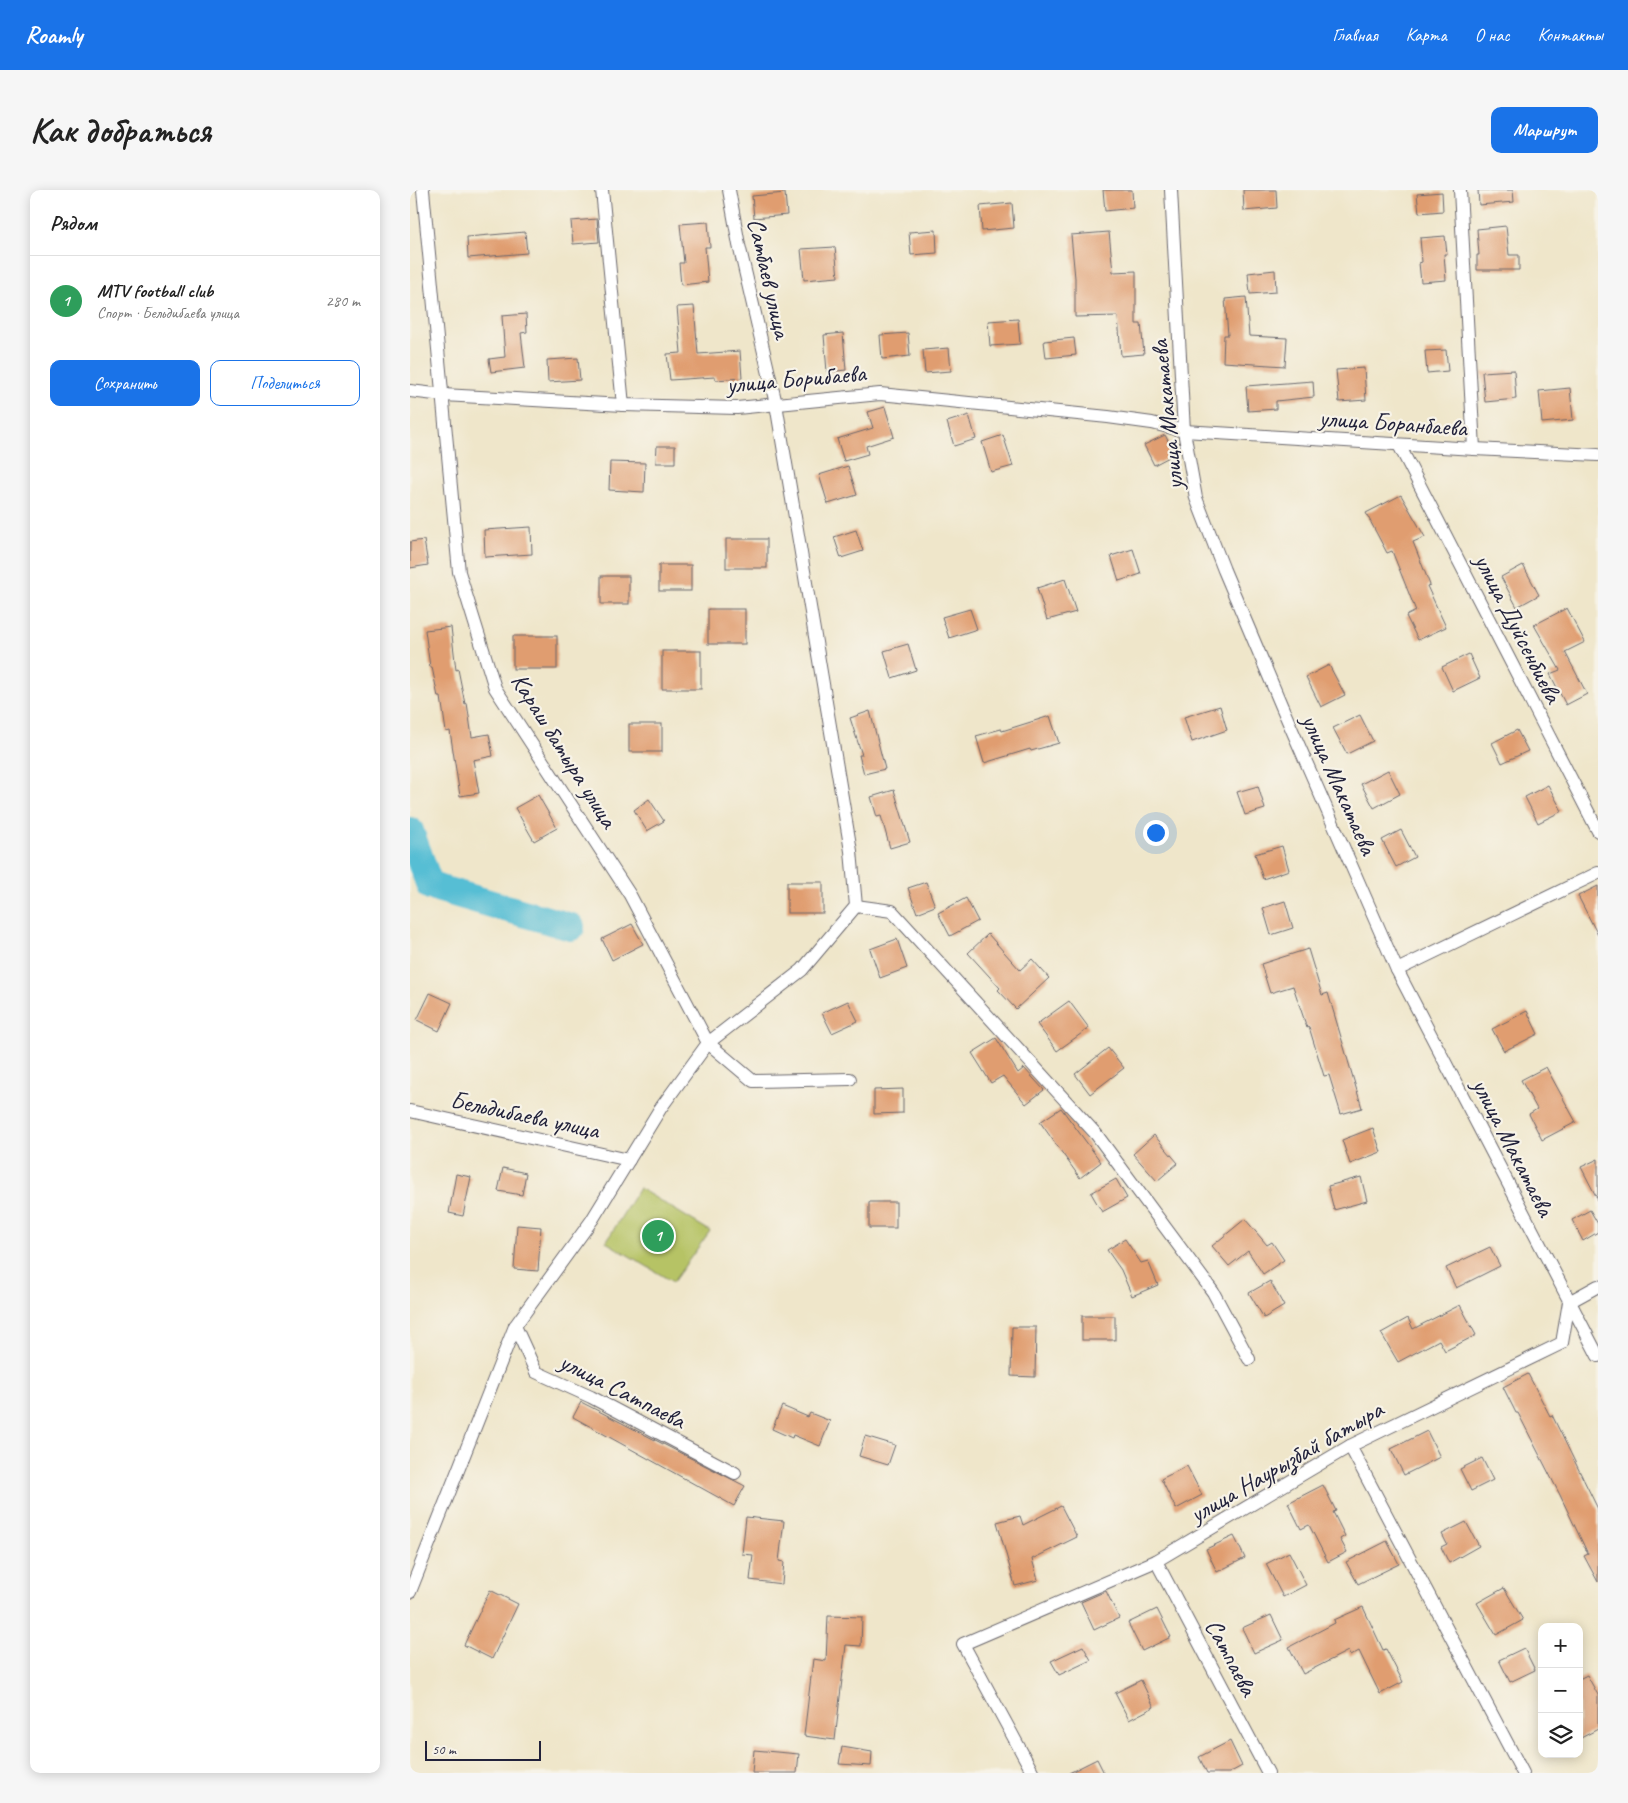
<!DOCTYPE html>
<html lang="ru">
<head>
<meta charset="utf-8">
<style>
  body { margin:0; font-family:Caveat,sans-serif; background:#f6f6f6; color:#222 }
  .controls { position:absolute; right:15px; bottom:15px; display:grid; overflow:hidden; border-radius:10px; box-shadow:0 2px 12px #0003 }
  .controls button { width:45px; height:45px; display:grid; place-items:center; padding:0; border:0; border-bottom:1px solid #e0e0e0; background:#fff; color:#222; font:25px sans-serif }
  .scale { position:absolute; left:15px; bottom:12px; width:116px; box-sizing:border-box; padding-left:5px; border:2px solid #22223b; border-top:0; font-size:14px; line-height:18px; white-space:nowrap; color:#22223b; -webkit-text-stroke:4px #f7f3e8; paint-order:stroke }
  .you { position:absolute; left:745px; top:642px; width:18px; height:18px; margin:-12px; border:4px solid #fff; border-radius:50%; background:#1a73e8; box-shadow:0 0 0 8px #1a73e833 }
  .badge { display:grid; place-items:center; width:32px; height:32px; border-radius:50%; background:#1a73e8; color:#fff; font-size:16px; font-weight:700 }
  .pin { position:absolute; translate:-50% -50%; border:2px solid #fff; box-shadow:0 1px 5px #0006 }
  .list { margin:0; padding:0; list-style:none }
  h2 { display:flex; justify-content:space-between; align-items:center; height:65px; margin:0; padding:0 20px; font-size:21px }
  h2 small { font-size:16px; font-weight:400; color:#767676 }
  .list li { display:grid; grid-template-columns:32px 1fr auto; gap:15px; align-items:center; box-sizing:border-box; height:90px; padding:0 20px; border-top:1px solid #e0e0e0 }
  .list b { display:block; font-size:19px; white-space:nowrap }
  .list p { margin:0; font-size:16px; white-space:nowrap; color:#767676 }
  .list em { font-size:16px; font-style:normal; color:#767676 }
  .actions { display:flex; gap:10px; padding:15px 20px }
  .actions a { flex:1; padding:11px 0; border:1px solid #1a73e8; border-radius:10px; text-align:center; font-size:18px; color:#1a73e8 }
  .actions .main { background:#1a73e8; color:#fff }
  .icon { flex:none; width:28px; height:28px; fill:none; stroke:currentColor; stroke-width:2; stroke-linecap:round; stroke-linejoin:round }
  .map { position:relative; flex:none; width:1188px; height:1583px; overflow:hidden; border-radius:10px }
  header { display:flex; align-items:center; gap:30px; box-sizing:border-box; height:70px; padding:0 25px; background:#1a73e8; color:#fff }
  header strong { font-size:24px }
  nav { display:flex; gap:28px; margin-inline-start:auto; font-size:18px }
  .intro { display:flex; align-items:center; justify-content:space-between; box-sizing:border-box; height:120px; padding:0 30px }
  h1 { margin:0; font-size:35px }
  .button { padding:12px 22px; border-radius:10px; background:#1a73e8; color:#fff; font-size:18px; font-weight:700 }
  main { display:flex; gap:30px; padding:0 30px }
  aside { flex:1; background:#fff; border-radius:10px; box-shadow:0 2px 12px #0003 }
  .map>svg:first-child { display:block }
  .green { fill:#b6c365; stroke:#6c7250 }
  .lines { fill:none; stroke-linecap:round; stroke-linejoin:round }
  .river { stroke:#57bed4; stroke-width:28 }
  .building { fill:#e09d6f }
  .minor-casing { stroke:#6a676d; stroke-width:14 }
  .minor { stroke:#fff; stroke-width:12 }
  .labels { text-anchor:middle; stroke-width:4.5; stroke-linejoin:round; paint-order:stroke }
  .street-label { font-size:25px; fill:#22223b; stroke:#f7f3e8 }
</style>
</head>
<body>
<header>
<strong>Roamly</strong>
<nav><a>Главная</a><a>Карта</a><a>О нас</a><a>Контакты</a></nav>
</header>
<div class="intro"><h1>Как добраться</h1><a class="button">Маршрут</a></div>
<main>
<aside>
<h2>Рядом<small></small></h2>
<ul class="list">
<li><span class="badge" style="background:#2e9e5b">1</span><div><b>MTV football club</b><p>Спорт · Бельдибаева улица</p></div><em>280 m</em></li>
</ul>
<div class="actions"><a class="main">Сохранить</a><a>Поделиться</a></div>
</aside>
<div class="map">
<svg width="1188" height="1583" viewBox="0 0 1188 1583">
  <rect width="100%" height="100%" fill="#f7f3e8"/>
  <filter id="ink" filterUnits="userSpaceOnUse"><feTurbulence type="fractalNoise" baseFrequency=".02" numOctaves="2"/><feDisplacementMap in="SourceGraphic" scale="10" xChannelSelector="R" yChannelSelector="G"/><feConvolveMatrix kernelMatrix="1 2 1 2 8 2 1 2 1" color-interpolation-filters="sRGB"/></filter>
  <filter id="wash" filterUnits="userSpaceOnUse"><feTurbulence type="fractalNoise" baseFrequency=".0096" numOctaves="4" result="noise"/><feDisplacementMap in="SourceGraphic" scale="20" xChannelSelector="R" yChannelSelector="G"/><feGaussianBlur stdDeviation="1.12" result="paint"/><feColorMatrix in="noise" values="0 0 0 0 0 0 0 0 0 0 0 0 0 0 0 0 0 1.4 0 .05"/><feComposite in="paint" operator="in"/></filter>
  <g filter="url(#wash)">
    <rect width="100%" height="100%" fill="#efe6ca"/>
    <polygon class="green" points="229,998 300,1041 263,1092 196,1052"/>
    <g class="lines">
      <polyline class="river" points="0,641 20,696 161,737"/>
    </g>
    <g id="blocks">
      <g class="building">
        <polygon points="693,0 722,0 723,18 695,21"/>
        <polygon points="833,0 866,0 867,18 834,21"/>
        <polygon points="1068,0 1103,0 1104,12 1069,15"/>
        <polygon points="1032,2 1033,21 1009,23 1007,4"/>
        <polygon points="375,3 377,25 344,28 342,6"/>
        <polygon points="602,13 604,38 572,41 570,16"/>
        <polygon points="187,29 189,52 163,54 161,31"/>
        <polygon points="298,32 300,57 295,57 298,92 271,95 269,73 274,73 270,34"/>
        <polygon points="1096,36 1099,65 1109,65 1109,80 1067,80 1067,65 1069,65 1067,39"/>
        <polygon points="526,40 527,63 501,65 499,42"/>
        <polygon points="115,42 117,63 58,68 57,47"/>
        <polygon points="699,42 703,82 726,81 726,134 731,134 734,164 711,166 708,126 665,127 665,88 661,45"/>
        <polygon points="1035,46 1037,64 1034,64 1036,90 1011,92 1009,73 1012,72 1010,48"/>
        <polygon points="425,57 428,87 394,90 391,59"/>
        <polygon points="865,80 866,102 840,104 838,83"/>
        <polygon points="836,107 839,146 877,148 875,176 813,172 814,145 818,145 815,109"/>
        <polygon points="284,116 288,164 330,161 332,188 306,190 305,187 260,190 257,164 271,163 267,117"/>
        <polygon points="116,124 117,142 111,143 115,178 81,182 79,169 95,167 92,126"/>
        <polygon points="608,129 610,154 580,156 578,131"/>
        <polygon points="433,143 436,180 417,182 414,145"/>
        <polygon points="498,143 500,166 472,169 470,145"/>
        <polygon points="664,148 666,165 636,168 634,151"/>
        <polygon points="539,158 541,181 515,183 513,160"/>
        <polygon points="1036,160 1038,181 1017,183 1015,161"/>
        <polygon points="168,168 170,190 138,192 137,170"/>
        <polygon points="954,178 956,210 929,212 926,180"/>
        <polygon points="1104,180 1106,209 1075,212 1072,182"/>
        <polygon points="903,191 904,207 866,211 866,219 838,221 836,196"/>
        <polygon points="1160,198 1163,230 1132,233 1129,201"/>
        <polygon points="475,217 484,247 456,256 458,264 434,271 427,249 463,238 458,222"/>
        <polygon points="559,225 566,249 544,256 537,232"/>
        <polygon points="593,245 603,276 581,282 572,252"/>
        <polygon points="755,245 765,264 744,275 734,255"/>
        <polygon points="247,256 265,256 265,273 246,273"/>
        <polygon points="200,272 235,273 234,302 199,300"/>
        <polygon points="438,276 447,305 418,314 409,285"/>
        <polygon points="991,305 1015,347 1003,352 1020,395 1017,396 1036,437 1008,450 996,426 1006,421 982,361 977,363 956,323"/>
        <polygon points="121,337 122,364 75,367 74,340"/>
        <polygon points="446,340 453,361 431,368 424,347"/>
        <rect x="316" y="349" width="41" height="29"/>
        <polygon points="14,350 18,375 0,378 0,352"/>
        <polygon points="723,359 731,384 709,391 701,366"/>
        <rect x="249" y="375" width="32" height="26"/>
        <polygon points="1113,375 1129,405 1107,417 1091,387"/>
        <rect x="191" y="386" width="28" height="28"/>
        <polygon points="655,389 666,422 637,430 627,398"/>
        <polygon points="1157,418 1175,452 1155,462 1177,504 1156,515 1140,484 1150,480 1124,435"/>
        <rect x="298" y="419" width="37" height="35"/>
        <polygon points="560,419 567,439 539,448 532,427"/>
        <polygon points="41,437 46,480 48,479 55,514 57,513 62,547 79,544 83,566 63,570 69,603 50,606 40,541 36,542 31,507 28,507 22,477 20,477 15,440"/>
        <rect x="103" y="446" width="44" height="33"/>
        <polygon points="498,454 506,480 482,488 474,461"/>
        <rect x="252" y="461" width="39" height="38"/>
        <polygon points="1059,464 1070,488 1043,501 1032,477"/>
        <polygon points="919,475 935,505 911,517 896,487"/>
        <polygon points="810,516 817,540 782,552 774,527"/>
        <polygon points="460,521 475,579 454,584 449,565 452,565 440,528"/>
        <polygon points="950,525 963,551 937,564 923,538"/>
        <polygon points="640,526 649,553 621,561 620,559 574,573 566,546 591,539 592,541"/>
        <rect x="219" y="534" width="33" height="28"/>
        <polygon points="1107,540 1118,561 1092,573 1082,553"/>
        <polygon points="978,580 990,604 964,618 951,594"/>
        <polygon points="1138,595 1152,621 1128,633 1115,607"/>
        <polygon points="848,596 855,619 835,625 827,602"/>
        <polygon points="484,600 500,652 480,658 471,626 467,627 461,607"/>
        <polygon points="128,605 147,638 124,651 105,618"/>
        <polygon points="239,609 254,631 237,641 224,620"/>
        <polygon points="991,640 1005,667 986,677 972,650"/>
        <polygon points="872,656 879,680 853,689 845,664"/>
        <rect x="377" y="692" width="36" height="31"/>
        <polygon points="516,692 525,716 507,723 498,698"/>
        <polygon points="1188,696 1188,745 1168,706"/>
        <polygon points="556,708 568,731 540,746 528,723"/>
        <polygon points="875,711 883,738 861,745 853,718"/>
        <polygon points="222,734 233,754 202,770 192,749"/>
        <polygon points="578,744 610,780 622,769 639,788 606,819 588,800 590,798 558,763"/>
        <polygon points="487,749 497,778 470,788 460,759"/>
        <polygon points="898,759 912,805 918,803 952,918 931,924 919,885 914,886 899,837 897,838 883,796 860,803 851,774"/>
        <polygon points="20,803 42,813 29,841 7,830"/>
        <polygon points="438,811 448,831 422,843 412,823"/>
        <polygon points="659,811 679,838 647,861 627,834"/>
        <polygon points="1117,821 1128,844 1094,861 1082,839"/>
        <polygon points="586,848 608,883 614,878 634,900 616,914 593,886 581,893 562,863"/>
        <polygon points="698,858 714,878 680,904 665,884"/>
        <polygon points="1136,877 1166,932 1132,950 1119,924 1127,919 1111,890"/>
        <polygon points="493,899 493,923 464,924 464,900"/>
        <polygon points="651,918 691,972 670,988 630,932"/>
        <polygon points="963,938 971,962 940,974 932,950"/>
        <polygon points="744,945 768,973 747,991 723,964"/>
        <polygon points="1188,969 1188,1010 1171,977"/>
        <polygon points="93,978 116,983 112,1005 88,1001"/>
        <polygon points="46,984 61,987 53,1026 39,1023"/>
        <polygon points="951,987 957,1011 924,1020 918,996"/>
        <polygon points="706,989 717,1008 692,1022 681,1003"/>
        <rect x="459" y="1012" width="27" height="26"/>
        <polygon points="1180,1020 1188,1034 1188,1042 1173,1051 1162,1030"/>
        <polygon points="835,1029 857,1055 862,1052 874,1070 853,1084 838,1061 819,1076 802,1056"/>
        <polygon points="107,1035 131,1037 128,1081 104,1079"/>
        <polygon points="715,1049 731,1073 738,1071 748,1095 722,1106 711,1080 697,1060"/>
        <polygon points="1080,1057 1090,1076 1046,1098 1036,1078"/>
        <polygon points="860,1091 874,1116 854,1128 839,1103"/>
        <polygon points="1050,1115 1066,1145 1035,1161 1029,1150 988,1172 971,1143 998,1128 1003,1139"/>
        <rect x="672" y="1126" width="33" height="24"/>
        <polygon points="602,1137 626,1137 625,1187 601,1186"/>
        <polygon points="1118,1184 1140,1226 1142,1225 1188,1319 1188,1392 1174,1366 1178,1364 1150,1305 1108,1223 1106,1223 1093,1197"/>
        <polygon points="171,1212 335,1296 324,1316 163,1227"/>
        <polygon points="372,1216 398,1227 400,1223 420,1231 410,1256 383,1245 382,1248 362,1239"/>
        <polygon points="1017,1241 1030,1267 994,1285 981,1259"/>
        <polygon points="455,1246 485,1255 478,1275 449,1266"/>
        <polygon points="1072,1268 1083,1290 1061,1301 1050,1279"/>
        <polygon points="777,1276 792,1305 766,1319 751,1289"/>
        <polygon points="913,1295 926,1321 923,1322 935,1346 930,1349 937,1362 918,1372 899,1335 891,1339 878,1313"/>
        <polygon points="651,1316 667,1347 622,1369 628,1390 605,1396 587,1332 610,1326 613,1335"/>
        <polygon points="336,1327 374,1331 369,1371 374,1372 372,1394 340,1390 343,1365 332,1364"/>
        <polygon points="1056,1332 1069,1356 1039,1373 1031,1357 1037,1354 1032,1344"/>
        <polygon points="824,1346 835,1368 807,1382 796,1359"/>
        <polygon points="977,1351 989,1374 948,1394 936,1372"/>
        <polygon points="879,1362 896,1395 873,1407 856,1374"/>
        <polygon points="1094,1398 1113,1430 1086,1445 1067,1413"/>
        <polygon points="80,1400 108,1414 82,1469 54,1455"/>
        <polygon points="696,1401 709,1428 684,1440 671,1412"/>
        <polygon points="953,1417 973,1460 976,1459 993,1492 970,1504 949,1461 940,1466 938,1461 893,1484 879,1457 925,1433 924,1430"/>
        <polygon points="747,1419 761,1447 732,1461 718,1433"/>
        <polygon points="861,1425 873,1450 844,1463 832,1438"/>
        <polygon points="418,1426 452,1427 451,1456 436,1455 425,1550 394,1546 403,1469 416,1471"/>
        <polygon points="673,1456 681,1470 649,1485 641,1471"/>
        <polygon points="1114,1458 1125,1480 1100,1492 1089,1470"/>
        <polygon points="1177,1485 1188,1505 1188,1539 1169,1549 1169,1489"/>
        <polygon points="731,1490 744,1517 719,1530 705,1503"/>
        <polygon points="820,1551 832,1576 819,1583 797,1583 789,1567"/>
        <polygon points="432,1557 462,1562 461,1576 429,1574"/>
        <polygon points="344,1560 389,1564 387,1583 342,1583"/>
        <polygon points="687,1569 694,1583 659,1583"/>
      </g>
    </g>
  </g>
  <g filter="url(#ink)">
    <use href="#blocks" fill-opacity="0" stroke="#6a676d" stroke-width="1"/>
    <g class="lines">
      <defs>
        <g id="minor">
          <polyline points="13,0 49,382 85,498 220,705 298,853 343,891 440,889"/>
          <polyline points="192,0 213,215"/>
          <polyline points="761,0 774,241 786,308 814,380 872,517 987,780 1188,1166"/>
          <polyline points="1050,0 1064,259"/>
          <polyline points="0,201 33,205 213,215 327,218 470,204 698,227 742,233 774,241 1064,259 1188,265"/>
          <polyline points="989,255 1188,641"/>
          <polyline points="446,716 482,721 686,944 803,1102 839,1169"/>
          <polyline points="987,780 1188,683"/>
          <polyline points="0,921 219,970"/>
          <polyline points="105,1136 126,1182 181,1207 325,1283"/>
          <polyline points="940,1256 1113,1583"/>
          <polyline points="746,1371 858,1583"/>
          <polyline points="0,1402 105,1136 182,1030 250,919 298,853 392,780 446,716 441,661 366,214 329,55 319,0"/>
          <polyline points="623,1583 553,1454 746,1371 940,1256 1152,1153 1159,1112 1188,1096"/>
        </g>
      </defs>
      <use href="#minor" class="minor-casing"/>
      <use href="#minor" class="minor"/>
    </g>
  </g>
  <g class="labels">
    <g class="street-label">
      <text transform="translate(360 88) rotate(77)" y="9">Сатбаев улица</text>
      <text transform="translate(386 188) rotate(-5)" y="9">улица Борибаева</text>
      <text transform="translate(756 225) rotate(-96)" y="9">улица Макатаева</text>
      <text transform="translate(983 232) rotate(4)" y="9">улица Боранбаева</text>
      <text transform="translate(1109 438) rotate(63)" y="9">улица Дуйсенбиева</text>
      <text transform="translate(155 560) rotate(58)" y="9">Караш батыра улица</text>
      <text transform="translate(930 594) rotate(66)" y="9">улица Макатаева</text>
      <text transform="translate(115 924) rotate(12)" y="9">Бельдибаева улица</text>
      <text transform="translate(1104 957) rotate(63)" y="9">улица Макатаева</text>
      <text transform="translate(213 1200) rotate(27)" y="9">улица Сатпаева</text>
      <text transform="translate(876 1271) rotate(-30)" y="9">улица Наурызбай батыра</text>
      <text transform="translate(822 1467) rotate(62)" y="9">Сатпаева</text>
    </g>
  </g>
</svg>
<div class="controls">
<button>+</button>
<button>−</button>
<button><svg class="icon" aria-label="layers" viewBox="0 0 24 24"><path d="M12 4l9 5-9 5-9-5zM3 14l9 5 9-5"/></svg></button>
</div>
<div class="scale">50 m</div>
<div class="you"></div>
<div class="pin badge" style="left:248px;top:1046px;background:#2e9e5b">1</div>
</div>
</main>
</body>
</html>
